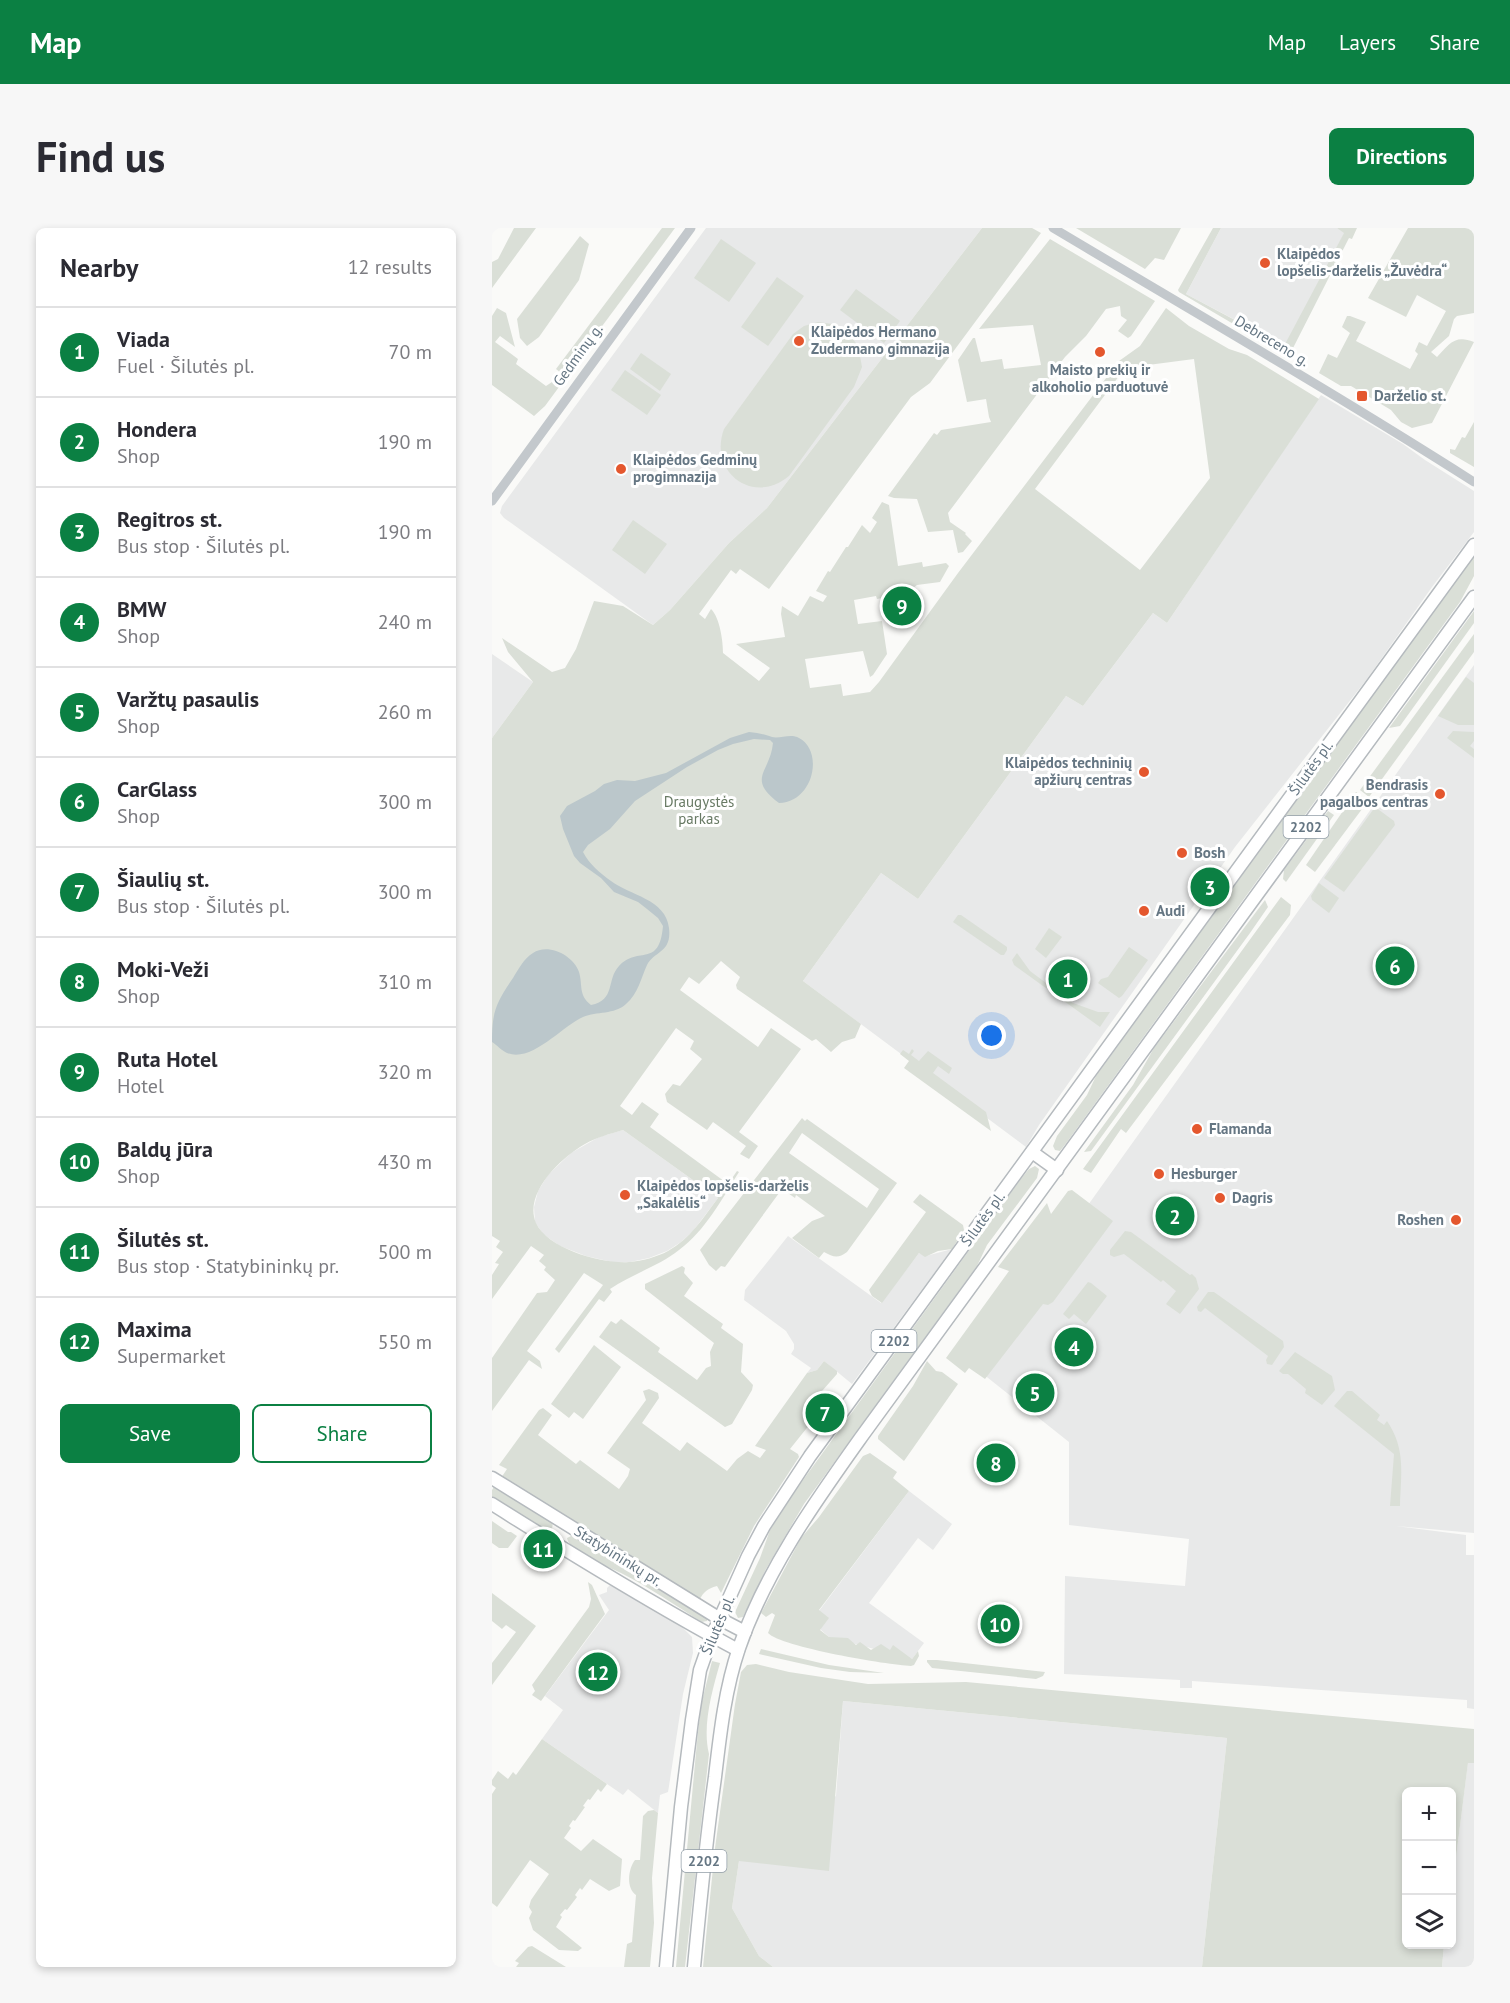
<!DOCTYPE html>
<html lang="en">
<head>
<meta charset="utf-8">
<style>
  body { margin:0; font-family:"PT Sans",sans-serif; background:#f7f7f7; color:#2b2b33 }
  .controls { position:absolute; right:18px; bottom:18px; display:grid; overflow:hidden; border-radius:9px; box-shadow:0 3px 9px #0003 }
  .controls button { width:54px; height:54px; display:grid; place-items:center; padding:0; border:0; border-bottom:2px solid #e1e1e2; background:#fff; color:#2b2b33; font:30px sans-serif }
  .you { position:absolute; left:500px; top:808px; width:21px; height:21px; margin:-15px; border:4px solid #fff; border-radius:50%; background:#1a73e8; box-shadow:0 0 0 9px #1a73e833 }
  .badge { display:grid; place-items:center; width:39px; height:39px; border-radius:50%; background:#0b8043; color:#fff; font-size:20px; font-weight:700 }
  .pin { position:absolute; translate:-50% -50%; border:3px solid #fff; box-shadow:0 2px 6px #0006 }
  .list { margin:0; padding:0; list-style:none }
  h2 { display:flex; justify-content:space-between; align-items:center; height:78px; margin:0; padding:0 24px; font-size:26px }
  h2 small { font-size:20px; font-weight:400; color:#7c7c81 }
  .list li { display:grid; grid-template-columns:39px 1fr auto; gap:18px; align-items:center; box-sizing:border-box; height:90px; padding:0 24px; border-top:2px solid #e1e1e2 }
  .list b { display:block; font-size:22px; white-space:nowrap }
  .list p { margin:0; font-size:20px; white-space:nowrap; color:#7c7c81 }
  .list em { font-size:20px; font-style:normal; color:#7c7c81 }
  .actions { display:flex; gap:12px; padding:18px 24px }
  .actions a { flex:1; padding:14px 0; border:2px solid #0b8043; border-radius:9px; text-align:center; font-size:21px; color:#0b8043 }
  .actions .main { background:#0b8043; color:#fff }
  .icon { flex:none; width:33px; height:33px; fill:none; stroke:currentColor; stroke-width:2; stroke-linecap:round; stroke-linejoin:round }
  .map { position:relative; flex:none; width:982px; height:1739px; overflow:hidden; border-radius:9px }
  header { display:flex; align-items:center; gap:36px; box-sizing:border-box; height:84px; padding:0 30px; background:#0b8043; color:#fff }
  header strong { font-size:28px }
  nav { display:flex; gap:33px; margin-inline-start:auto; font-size:21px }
  .intro { display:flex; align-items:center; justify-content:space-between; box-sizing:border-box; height:144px; padding:0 36px }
  h1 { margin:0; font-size:42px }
  .button { padding:15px 27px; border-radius:9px; background:#0b8043; color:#fff; font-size:21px; font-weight:700 }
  main { display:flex; gap:36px; padding:0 36px }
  aside { flex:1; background:#fff; border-radius:9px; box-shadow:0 3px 9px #0003 }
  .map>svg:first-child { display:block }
  .built { fill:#e8e9e9 }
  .green { fill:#dadfd7; fill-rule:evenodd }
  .water { fill:#bbc7cb }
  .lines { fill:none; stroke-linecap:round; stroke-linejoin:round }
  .major-casing { stroke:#b5babe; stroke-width:15 }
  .minor { stroke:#c3c8cc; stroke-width:9 }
  .major { stroke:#fff; stroke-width:12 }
  .poi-dot { fill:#e4572e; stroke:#fff; stroke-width:2 }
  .labels { text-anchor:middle; stroke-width:6; stroke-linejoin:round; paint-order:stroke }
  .shield { fill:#fff; stroke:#939fa8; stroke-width:1.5 }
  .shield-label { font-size:14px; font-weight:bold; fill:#657683 }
  .poi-label { font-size:15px; font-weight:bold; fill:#657683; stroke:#fff; text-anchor:start }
  .street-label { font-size:15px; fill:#657683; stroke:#fff }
  .park-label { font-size:15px; fill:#687a64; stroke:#fff }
</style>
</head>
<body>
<header>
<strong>Map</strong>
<nav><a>Map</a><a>Layers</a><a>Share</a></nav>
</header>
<div class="intro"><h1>Find us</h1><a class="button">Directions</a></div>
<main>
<aside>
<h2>Nearby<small>12 results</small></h2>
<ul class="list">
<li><span class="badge">1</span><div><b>Viada</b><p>Fuel · Šilutės pl.</p></div><em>70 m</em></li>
<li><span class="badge">2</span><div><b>Hondera</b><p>Shop</p></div><em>190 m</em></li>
<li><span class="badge">3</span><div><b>Regitros st.</b><p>Bus stop · Šilutės pl.</p></div><em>190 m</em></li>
<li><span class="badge">4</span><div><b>BMW</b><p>Shop</p></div><em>240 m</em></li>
<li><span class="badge">5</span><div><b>Varžtų pasaulis</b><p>Shop</p></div><em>260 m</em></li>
<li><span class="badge">6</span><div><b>CarGlass</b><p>Shop</p></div><em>300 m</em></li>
<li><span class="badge">7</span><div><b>Šiaulių st.</b><p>Bus stop · Šilutės pl.</p></div><em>300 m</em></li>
<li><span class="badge">8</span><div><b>Moki-Veži</b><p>Shop</p></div><em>310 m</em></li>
<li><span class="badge">9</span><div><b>Ruta Hotel</b><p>Hotel</p></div><em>320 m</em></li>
<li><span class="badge">10</span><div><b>Baldų jūra</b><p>Shop</p></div><em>430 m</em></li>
<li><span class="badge">11</span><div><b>Šilutės st.</b><p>Bus stop · Statybininkų pr.</p></div><em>500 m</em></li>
<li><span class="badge">12</span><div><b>Maxima</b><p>Supermarket</p></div><em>550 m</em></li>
</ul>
<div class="actions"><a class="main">Save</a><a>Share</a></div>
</aside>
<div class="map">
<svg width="982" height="1739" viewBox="0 0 982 1739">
  <rect width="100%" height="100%" fill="#fafaf8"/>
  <g class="built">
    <polygon points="214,0 490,0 275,280 237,315 178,382 161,397 12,290 8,285 10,278"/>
    <polygon points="729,0 845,0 853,4 793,118 694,66"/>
    <polygon points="829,167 911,216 933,232 982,263 982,304 940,359 875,451 743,619 547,897 534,919 311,753 389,645 426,671 574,468 591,478 661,385 675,395"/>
    <polygon points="0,426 41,454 0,510"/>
    <polygon points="982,437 982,1305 904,1298 974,1307 974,1327 982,1327 982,1481 975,1480 975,1472 700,1453 700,1460 688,1460 688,1452 572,1446 573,1348 693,1358 697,1311 577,1297 577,1214 481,1138"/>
    <polygon points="131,902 226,970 201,1003 189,1014 175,1023 157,1030 138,1034 120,1034 94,1028 68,1018 51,1006 43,994 42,979 46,963 56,947 79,925 107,909"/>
    <polygon points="296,1008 389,1075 427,1025 434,1028 460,1021 360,1156 332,1133 325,1142 315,1145 319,1140 299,1126 302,1121 302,1116 294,1103 252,1072 253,1062"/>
    <polygon points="417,1263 460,1296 441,1322 426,1310 377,1375 432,1415 420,1431 337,1409 328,1401 327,1383"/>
    <polygon points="118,1357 188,1397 200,1409 201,1425 191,1466 177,1558 176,1564 168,1567 166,1585 136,1561 131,1567 50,1511 71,1482 53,1468 117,1382 107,1367 115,1364 115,1360"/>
    <polygon points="351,1473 735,1510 710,1739 281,1739 267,1728 240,1680 247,1633 344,1568"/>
    <polygon points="976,1534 982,1535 982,1739 950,1739 952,1717 960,1716 960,1661"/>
  </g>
  <g class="green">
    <polygon points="22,0 44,0 0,60 0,34 6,31"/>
    <polygon points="170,0 183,0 73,148 64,141"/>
    <path d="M490,0h50l9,5 -111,150 -19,14 -142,192 -29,-20 -4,5 -5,-4 -32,44 6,5 6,-10c9,9 12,32 12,44l36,28 11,-13 -34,-24 49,-7 -4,-23 1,-8 16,10 12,-20 13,6 4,-6 -11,-5 12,-20 2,1 16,-25h2l14,-22 8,8 7,-11 -5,-4 10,-16 7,3 9,61 24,-4 1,5 23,-4 3,3 -9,16 -23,3 -10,8 -30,6 -1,-3 -22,4 4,24 24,-3 5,33 -14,21 -3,2 -7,-26 -58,8 5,29 31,-4 2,12 27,-4 9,-10 79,-109 161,-212 21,-15 26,-38 23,18 40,23 18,6 72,44 -152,224 -14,-10 -70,93 -17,-10 -148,203 -37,-26 -78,108 58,43 -6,14 -13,4 -11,10 -15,-13 -4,2 -75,-52 -1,-4 4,-8 -19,-16 -22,23 -10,-7 -9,13 78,57 13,-19 30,21 -62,83 19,14 -9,13 -9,-5 6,-8 -33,-24 -6,8 -40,-28 -2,-8 8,-10 7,2 22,-27 -12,-10 4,-8 -18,-13 -56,78 12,9 10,-13 17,12 -9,13 78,57 9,-13 2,1c-17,27 -34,59 -60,78 -20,16 -47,24 -69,39l2,3 -8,10 -5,-3 -40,54 -4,-4 48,-64 -19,-12 -57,78 13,10 2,8 -13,-9 -37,51v-53l45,-65 10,-1 8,-12 -11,-10 2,-3 -7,-6 5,-6 -13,-9 -39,53v-24l7,-11 -4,-1 8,-11 -7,-5 4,-6 -8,-5v-498l41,-56 -25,-30 -6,-14 50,34 13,-4 11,-19 18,-48 29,5 30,19 17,-15 59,-67 38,-35zM702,131l16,119 -70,92 -105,-81 90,-121zM131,902l95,68c-15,20 -28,41 -50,53 -11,6 -26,10 -39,11 -27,2 -81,-13 -93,-39 -13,-30 26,-66 49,-79 12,-7 25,-10 38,-14z"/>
    <polygon points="584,0 689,0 672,32 663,30 653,41"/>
    <polygon points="721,0 729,0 694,66 792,118 852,5 845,0 865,0 860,11 857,10 799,124 755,104 687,64 686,62"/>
    <path d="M916,0h66v85l-17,3 -3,3 -5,17 -18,16 6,5c12,-13 18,-23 37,-15l-42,81 -20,5 -11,-6 -10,-12 -40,-24h-10l-22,-13 9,-19 9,4 13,-25 -8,-6 5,-11h3l16,6 -10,19 54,28 8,-15 -3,-3 4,-9 8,4 19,-35 -29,-16 -11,22 -38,-19z"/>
    <polygon points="88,8 97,16 87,52 47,109 35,118 28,110 25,91"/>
    <polygon points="229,11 264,35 237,74 202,50"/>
    <polygon points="558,11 663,73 639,108 636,110 626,103 635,92 629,88 628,78 614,81 594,108 573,129 456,285 458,294 474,305 473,306 480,313 471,324 466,325 461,302 436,304 425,271 402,270 396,268 442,205 445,207 449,202 499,194 497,189 494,171 475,174 466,132 481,110 483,110 489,134 510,131 512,141 549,137 541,97 487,101"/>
    <polygon points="285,49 312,68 276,118 249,99"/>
    <polygon points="364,61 408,93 392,115 348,82"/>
    <polygon points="5,80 14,85 23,119 8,108 3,114 26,131 24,136 54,158 60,154 67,159 53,178 42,188 0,157 0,88"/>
    <path d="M326,94l14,2 18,11 8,11 4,21 -8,20 -65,89c-36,30 -81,-4 -65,-47l69,-95 11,-8z"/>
    <polygon points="149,125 179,146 168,163 138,141"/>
    <polygon points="133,142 169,167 155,187 119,162"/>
    <polygon points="982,194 982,239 958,225 958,221 963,222 970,209 973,210"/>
    <polygon points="141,292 175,316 153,346 120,322"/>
    <polygon points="982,328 982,348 968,374 575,914 568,923 563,922 561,918 565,908 595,867 604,848"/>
    <polygon points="982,383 982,395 908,498 897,500"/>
    <polygon points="982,406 982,424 877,569 868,562"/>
    <polygon points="974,449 982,455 982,497 966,497 946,488"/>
    <polygon points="961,503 982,504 982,513 978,518 982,521 982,530 955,510"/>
    <polygon points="864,564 876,573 823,644 814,637"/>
    <polygon points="883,579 902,593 903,597 852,664 832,650"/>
    <polygon points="836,583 842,587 794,654 791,651 792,642"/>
    <polygon points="827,655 847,670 837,685 820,672 819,668"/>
    <polygon points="789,669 799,677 798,687 634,905 629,901 599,945 591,941"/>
    <polygon points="773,672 776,679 758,705 599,923 592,924 641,857 662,820"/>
    <polygon points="466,687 469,687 515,719 515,722 512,727 509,727 461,694"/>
    <polygon points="557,700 570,709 554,730 543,721"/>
    <polygon points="637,719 656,732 630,768 627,770 606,755 609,751 616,749"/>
    <polygon points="525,725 538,743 581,775 606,784 618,784 608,799 522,737 520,732"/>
    <polygon points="420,821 422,823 419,827 427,833 436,823 460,840 457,846 446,838 441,845 494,884 499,903 412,840 417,833 408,826 411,822 417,826"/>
    <path d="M310,890l3,3 2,-2 90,64 -50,69c-9,7 -14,5 -23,0l-5,6 -27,-20 20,-17 13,-5 -29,-21 -1,3 -13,-9 -57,78 -4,-1 -5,5 -7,-6 -9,-15zM310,905l77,56 -12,19 -78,-55z"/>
    <polygon points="543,938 547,941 545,950 495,1017 485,1038 312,1276 274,1341 251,1389 246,1390 243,1384 268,1330 278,1302 306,1259 528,952 537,941"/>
    <polygon points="580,962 621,993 561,1074 556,1077 551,1076 493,1151 477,1140 473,1145 454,1130 517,1043 506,1039 555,975 559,986 576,963"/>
    <polygon points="428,966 471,997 472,1002 460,1021 446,1023 433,1029 427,1025 390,1075 380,1068 377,1062 434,984 421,974"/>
    <polygon points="633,1003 639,1004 698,1047 700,1046 704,1050 707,1061 688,1086 674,1076 684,1063 671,1052 669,1054 632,1026 622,1029 618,1027 618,1022"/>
    <polygon points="190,1038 193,1040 192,1045 201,1055 192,1068 231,1096 229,1100 251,1116 249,1144 261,1157 260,1162 240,1196 233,1199 107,1109 119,1093 124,1096 129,1091 168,1120 166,1124 205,1152 214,1140 219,1138 218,1124 222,1115 153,1061 153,1056"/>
    <polygon points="596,1054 599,1055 615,1068 594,1096 582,1086 577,1091 571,1086"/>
    <polygon points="716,1064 722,1064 791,1113 792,1119 780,1137 775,1136 774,1132 776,1128 713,1080 709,1084 706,1083 705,1079"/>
    <polygon points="102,1117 129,1139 91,1191 82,1184 77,1190 59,1176"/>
    <polygon points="803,1124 840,1148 843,1162 830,1177 813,1165 814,1161 796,1146 791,1146 787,1143"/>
    <path d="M332,1133l13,10v3l-22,25 -5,25 -20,25 8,5 1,3 -45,69 -33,67 -4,-7c-10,3 -13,5 -18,15l-198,-123 6,-9 -8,-4 40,-55 4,-2 9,7 -14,20 38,29 4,-4 39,29 9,-13 2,-7 -23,-16 39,-53 -3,-9 6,-2 9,4 1,5 -17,25 38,28 7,-9 40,29 10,-12 11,-8 12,7 6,-8 -11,-4 52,-73 10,-3z"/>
    <polygon points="435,1133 444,1143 450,1144 466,1156 412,1233 386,1211 386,1208 421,1158"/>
    <path d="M855,1163h5l28,24 -3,5 7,5 3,-4c19,28 14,53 13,85h-10l4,-52 -60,-48z"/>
    <path d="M378,1225l27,19 -4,6 16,13 -90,119 10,8 -9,12 9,7 19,1 8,7 4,-3 11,8 10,-6 9,6 3,-5 19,14 6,-8 1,5 -5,9 -3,1c-23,-1 -130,-19 -143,-33l7,-18 -3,-2 -6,4 -5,-4 40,-75 18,-21 44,-61z"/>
    <polygon points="3,1257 61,1294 60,1301 53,1302 0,1269 0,1262"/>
    <polygon points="0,1293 16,1304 19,1304 25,1308 16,1320 7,1320 0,1315"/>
    <path d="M81,1307l134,82v4l-5,1c-26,-16 -53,-35 -81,-49 -12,-6 -52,-21 -54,-35z"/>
    <polygon points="96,1354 100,1357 113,1386 49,1473 40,1467 43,1463 40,1457 97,1379 99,1371"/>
    <polygon points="0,1365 44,1398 0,1457 0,1435 24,1404 14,1397 10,1401 0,1393"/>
    <polygon points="269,1421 337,1437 392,1445 358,1444 329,1440 267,1426"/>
    <polygon points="435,1432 445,1432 553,1444 551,1448 544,1451 440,1440 435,1434"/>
    <path d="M220,1433l8,2c-8,28 -18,63 -11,91l-24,213h-9l21,-225 4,-37z"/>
    <polygon points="264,1436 297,1444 376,1456 474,1454 982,1501 982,1535 976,1535 960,1661 960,1564 914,1564 914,1716 952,1717 950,1739 710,1739 735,1510 351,1473 337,1643 247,1633 240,1680 267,1728 281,1739 211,1739 223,1620 243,1476 249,1444 255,1437"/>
    <polygon points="50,1511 115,1556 109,1564 106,1561 98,1572 96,1571 91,1578 93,1579 83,1593 81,1592 77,1598 79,1600 72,1610 89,1623 101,1611 130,1631 128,1658 117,1663 98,1651 90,1662 88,1660 83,1667 85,1669 75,1682 73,1681 68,1687 70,1689 64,1699 90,1720 86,1723 67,1722 41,1702 37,1690 40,1684 37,1679 39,1672 57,1646 38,1632 5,1679 0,1675 0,1566 4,1560 0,1557 0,1552 6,1543 16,1551 21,1544 24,1547"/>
    <path d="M162,1582l4,3 -6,65 2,45 -4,44h-26l3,-23 5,-2 4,-47c-10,-7 -8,-26 -1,-35h5l3,-44 5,-5z"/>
    <polygon points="40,1718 74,1739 24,1739 27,1735 23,1733 36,1719"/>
  </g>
  <path class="water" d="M257,504c9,1 14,2 23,5 8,2 19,-4 27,1 25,13 15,64 -20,65 -33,-25 -9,-30 -6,-60l-3,-3 -16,-1 -21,5 -15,6 -31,17 -52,34 -25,28 -22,16 -5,7c6,12 17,21 28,29 18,14 55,18 58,47 3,25 -15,23 -22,37 -6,13 -9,29 -21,39 -12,11 -29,7 -43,13 -21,9 -51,46 -76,36 -5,-2 -10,-8 -15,-11 0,-31 4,-39 21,-64 5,-8 11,-20 20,-25 15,-10 40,2 46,19 4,13 -1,23 12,33 25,-5 15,-25 28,-39 20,-21 40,3 44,-40l-5,-8 -11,-9 -9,-7 -24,-10 -13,-14 -21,-15 -6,-7 -11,-27 -3,-13 7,-10 28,-15 9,-7 13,-4 18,1 31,-8 64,-35z"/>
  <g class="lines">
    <defs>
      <g id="major">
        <polyline points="540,924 565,942"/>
        <polyline points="0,1250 228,1391 253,1404"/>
        <path d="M0,1276c81,51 162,101 246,146"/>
        <polyline points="174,1739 189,1579 200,1492 208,1442 220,1408 256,1328 272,1298 318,1228 982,317"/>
        <path d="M202,1739c6,-64 12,-127 21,-190 5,-43 10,-88 24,-129 27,-78 76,-146 123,-212l612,-839"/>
      </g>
    </defs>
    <use href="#major" class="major-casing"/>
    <g class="minor">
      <path d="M561,0c141,84 283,166 421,254"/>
      <polyline points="0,273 199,0"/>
    </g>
    <use href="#major" class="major"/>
  </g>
  <g class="poi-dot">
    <circle cx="773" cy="35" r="6"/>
    <circle cx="307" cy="113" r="6"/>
    <circle cx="608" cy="124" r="6"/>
    <rect x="864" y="162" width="12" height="12" rx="3"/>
    <circle cx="129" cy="241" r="6"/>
    <circle cx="652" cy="544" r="6"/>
    <circle cx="948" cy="566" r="6"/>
    <circle cx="690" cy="625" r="6"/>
    <circle cx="652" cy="683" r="6"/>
    <circle cx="705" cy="901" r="6"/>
    <circle cx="667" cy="946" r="6"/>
    <circle cx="133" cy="967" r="6"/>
    <circle cx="728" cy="970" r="6"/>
    <circle cx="964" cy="992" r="6"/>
  </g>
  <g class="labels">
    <g class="shield">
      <rect x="791.5" y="588" width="45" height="22" rx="4.5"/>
      <rect x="379.5" y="1102" width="45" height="22" rx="4.5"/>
      <rect x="189.5" y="1622" width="45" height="22" rx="4.5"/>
    </g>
    <g class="shield-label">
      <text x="814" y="604">2202</text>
      <text x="402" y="1118">2202</text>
      <text x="212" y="1638">2202</text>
    </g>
    <g class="poi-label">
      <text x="785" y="31">Klaipėdos<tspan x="785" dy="17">lopšelis-darželis „Žuvėdra“</tspan></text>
      <text x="319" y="109">Klaipėdos Hermano<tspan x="319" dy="17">Zudermano gimnazija</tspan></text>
      <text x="608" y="147" text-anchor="middle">Maisto prekių ir<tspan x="608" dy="17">alkoholio parduotuvė</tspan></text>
      <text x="882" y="173">Darželio st.</text>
      <text x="141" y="237">Klaipėdos Gedminų<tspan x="141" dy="17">progimnazija</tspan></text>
      <text x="640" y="540" text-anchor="end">Klaipėdos techninių<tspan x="640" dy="17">apžiurų centras</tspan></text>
      <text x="936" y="562" text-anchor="end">Bendrasis<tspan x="936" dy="17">pagalbos centras</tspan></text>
      <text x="702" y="630">Bosh</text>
      <text x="664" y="688">Audi</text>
      <text x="717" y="906">Flamanda</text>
      <text x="679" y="951">Hesburger</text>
      <text x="145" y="963">Klaipėdos lopšelis-darželis<tspan x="145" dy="17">„Sakalėlis“</tspan></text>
      <text x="740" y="975">Dagris</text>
      <text x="952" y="997" text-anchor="end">Roshen</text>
    </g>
    <g class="street-label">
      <text transform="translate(780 113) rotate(31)" y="5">Debreceno g.</text>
      <text transform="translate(86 127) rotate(-54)" y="5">Gedminų g.</text>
      <text transform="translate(819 540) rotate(-54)" y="5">Šilutės pl.</text>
      <text transform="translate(491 991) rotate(-54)" y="5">Šilutės pl.</text>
      <text transform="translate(126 1328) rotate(32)" y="5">Statybininkų pr.</text>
      <text transform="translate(226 1397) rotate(-67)" y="5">Šilutės pl.</text>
    </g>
    <g class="park-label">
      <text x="207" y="579">Draugystės<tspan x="207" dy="17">parkas</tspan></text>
    </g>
  </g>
</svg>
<div class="controls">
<button>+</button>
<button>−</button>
<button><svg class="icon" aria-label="layers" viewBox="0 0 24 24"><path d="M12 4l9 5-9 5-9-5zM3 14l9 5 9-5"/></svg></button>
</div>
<div class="you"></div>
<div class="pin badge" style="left:576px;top:751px">1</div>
<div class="pin badge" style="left:683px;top:988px">2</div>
<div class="pin badge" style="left:718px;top:659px">3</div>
<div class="pin badge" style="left:582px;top:1119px">4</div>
<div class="pin badge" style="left:543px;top:1165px">5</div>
<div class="pin badge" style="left:903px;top:738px">6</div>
<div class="pin badge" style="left:333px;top:1185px">7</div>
<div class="pin badge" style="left:504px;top:1235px">8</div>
<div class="pin badge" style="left:410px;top:378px">9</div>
<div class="pin badge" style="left:508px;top:1396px">10</div>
<div class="pin badge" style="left:51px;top:1321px">11</div>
<div class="pin badge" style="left:106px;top:1444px">12</div>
</div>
</main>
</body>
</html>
